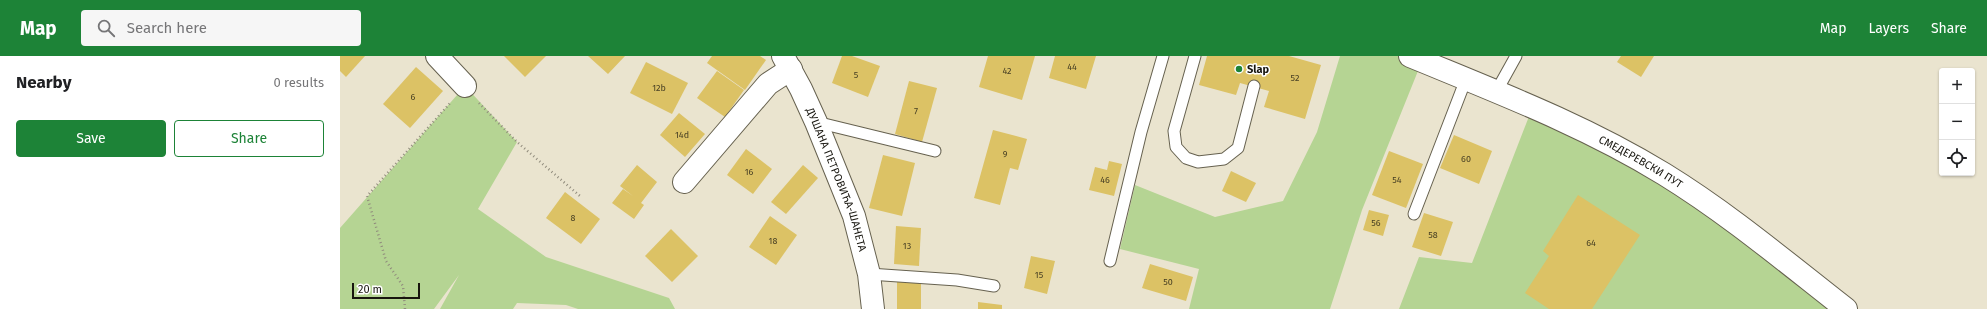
<!DOCTYPE html>
<html lang="en">
<head>
<meta charset="utf-8">
<style>
  body { margin:0; font-family:"Fira Sans",sans-serif; background:#f6f6f6; color:#202124 }
  .controls { position:absolute; right:12px; top:12px; display:grid; overflow:hidden; border-radius:4px; box-shadow:0 1px 3px #0004 }
  .controls button { width:36px; height:36px; display:grid; place-items:center; padding:0; border:0; border-bottom:1px solid #e0e0e0; background:#fff; color:#202124; font:20px sans-serif }
  .scale { position:absolute; left:12px; bottom:10px; width:68px; box-sizing:border-box; padding-left:4px; border:2px solid #17150e; border-top:0; font-size:11px; line-height:14px; white-space:nowrap; color:#17150e; -webkit-text-stroke:3px #fff; paint-order:stroke }
  .list { margin:0; padding:0; list-style:none }
  h2 { display:flex; justify-content:space-between; align-items:center; height:52px; margin:0; padding:0 16px; font-size:17px }
  h2 small { font-size:13px; font-weight:400; color:#757577 }
  .actions { display:flex; gap:8px; padding:12px 16px }
  .actions a { flex:1; padding:9px 0; border:1px solid #1d8337; border-radius:4px; text-align:center; font-size:14px; color:#1d8337 }
  .actions .main { background:#1d8337; color:#fff }
  .icon { flex:none; width:22px; height:22px; fill:none; stroke:currentColor; stroke-width:2; stroke-linecap:round; stroke-linejoin:round }
  .map { position:relative; flex:none; width:1647px; height:253px; overflow:hidden }
  header { display:flex; align-items:center; gap:24px; box-sizing:border-box; height:56px; padding:0 20px; background:#1d8337; color:#fff }
  header strong { font-size:19px }
  nav { display:flex; gap:22px; margin-inline-start:auto; font-size:14px }
  .search { width:280px; height:36px; background:#f6f6f6; display:flex; align-items:center; gap:10px; box-sizing:border-box; padding:0 14px; border-radius:4px; color:#757577; font-size:15px }
  main { display:flex }
  aside { flex:1; background:#fff }
  .map>svg:first-child { display:block }
  .green { fill:#b5d493 }
  .building { fill:#dcc265 }
  .lines { fill:none; stroke-linecap:round; stroke-linejoin:round }
  .service-casing { stroke:#66614f; stroke-width:13 }
  .minor-casing { stroke:#66614f; stroke-width:24 }
  .secondary-casing { stroke:#66614f; stroke-width:24 }
  .path { stroke:#908b7c; stroke-width:2.5; stroke-dasharray:1 3; stroke-linecap:butt }
  .service { stroke:#fff; stroke-width:11 }
  .minor { stroke:#fff; stroke-width:22 }
  .secondary { stroke:#fff; stroke-width:22 }
  .poi-dot { fill:#1d8337; stroke:#fff; stroke-width:1.5 }
  .labels { text-anchor:middle; stroke-width:3; stroke-linejoin:round; paint-order:stroke }
  .number-label { font-size:9px; fill:#484024 }
  .poi-label { font-size:11px; font-weight:bold; fill:#17150e; stroke:#fff; text-anchor:start }
  .street-label { font-size:11px; fill:#17150e; stroke:#fff }
</style>
</head>
<body>
<header>
<strong>Map</strong>
<div class="search"><svg class="icon" aria-label="search" viewBox="0 0 24 24"><circle cx="10" cy="10" r="6"/><path d="M15 15l6 6"/></svg>Search here</div>
<nav><a>Map</a><a>Layers</a><a>Share</a></nav>
</header>
<main>
<aside>
<h2>Nearby<small>0 results</small></h2>
<ul class="list">
</ul>
<div class="actions"><a class="main">Save</a><a>Share</a></div>
</aside>
<div class="map">
<svg width="1647" height="253" viewBox="0 0 1647 253">
  <rect width="100%" height="100%" fill="#eae4cf"/>
  <g class="green">
    <polygon points="1000,0 1070,0 1082,5 1022,154 990,253 849,253 859,213 780,193 795,129 875,161 943,145 977,76"/>
    <polygon points="125,30 177,86 138,153 206,201 329,242 335,253 238,253 226,249 177,247 173,253 100,253 119,219 94,253 0,253 0,172"/>
    <polygon points="1193,50 1246,75 1506,253 1059,253 1079,201 1132,207"/>
  </g>
  <g class="building">
    <polygon points="0,0 25,0 6,21 0,15"/>
    <polygon points="164,0 206,0 185,21"/>
    <polygon points="248,0 285,0 268,18"/>
    <polygon points="372,0 420,0 426,4 405,34 367,7"/>
    <polygon points="502,0 512,0 540,10 528,41 492,27"/>
    <polygon points="648,0 695,0 682,44 639,31"/>
    <polygon points="715,0 756,0 746,33 709,22"/>
    <polygon points="867,0 949,0 981,9 965,63 924,51 929,35 900,27 896,39 859,29"/>
    <polygon points="1281,0 1314,0 1301,21 1277,6"/>
    <polygon points="306,6 348,27 332,58 290,37"/>
    <polygon points="76,11 103,35 70,72 43,48"/>
    <polygon points="377,15 404,34 385,61 357,42"/>
    <polygon points="569,25 597,32 582,86 555,78"/>
    <polygon points="339,57 365,78 345,101 320,79"/>
    <polygon points="653,74 687,83 678,114 670,112 660,149 634,142"/>
    <polygon points="1114,79 1152,95 1139,128 1100,112"/>
    <polygon points="406,93 432,113 413,138 387,119"/>
    <polygon points="1049,95 1083,108 1066,152 1032,139"/>
    <polygon points="543,99 575,107 562,160 529,152"/>
    <polygon points="769,105 782,108 774,140 749,134 755,111 767,114"/>
    <polygon points="297,109 317,126 301,147 304,149 294,163 272,147 283,133 293,140 280,130"/>
    <polygon points="463,109 478,122 446,158 431,146"/>
    <polygon points="891,115 916,127 906,146 882,135"/>
    <polygon points="225,136 260,163 241,188 206,162"/>
    <polygon points="1238,139 1300,179 1252,253 1209,253 1185,237 1209,200 1203,195"/>
    <polygon points="1029,154 1049,159 1043,180 1023,174"/>
    <polygon points="1084,157 1113,166 1101,200 1072,191"/>
    <polygon points="430,160 457,179 436,209 409,191"/>
    <polygon points="556,170 581,172 579,210 554,208"/>
    <polygon points="331,173 358,200 332,226 305,200"/>
    <polygon points="691,200 715,205 707,238 684,232"/>
    <polygon points="810,208 853,221 846,245 802,232"/>
    <polygon points="581,224 581,253 557,253 557,225"/>
    <polygon points="638,246 662,249 662,253 638,253"/>
  </g>
  <g class="lines">
    <defs>
      <g id="service">
        <polyline points="855,0 834,75 836,91 846,102 858,106 884,103 898,92 914,30"/>
        <polyline points="1156,36 1176,0"/>
        <polyline points="476,66 595,95"/>
        <polyline points="1074,158 1126,23"/>
        <polyline points="770,205 801,76 823,0"/>
        <polyline points="529,218 617,224 654,230"/>
      </g>
      <g id="minor">
        <polyline points="97,0 125,30"/>
        <path id="s1" d="M443,0l18,33 15,33 38,94 15,58 4,35"/>
        <polyline points="344,126 428,28 451,13"/>
      </g>
      <g id="secondary">
        <path id="s2" d="M1070,0c87,36 174,69 254,118 65,40 123,89 182,135"/>
      </g>
    </defs>
    <use href="#service" class="service-casing"/>
    <use href="#minor" class="minor-casing"/>
    <use href="#secondary" class="secondary-casing"/>
    <g class="path">
      <polyline points="139,47 177,86 240,140"/>
      <polyline points="65,253 63,230 46,205 27,140 111,46"/>
    </g>
    <use href="#service" class="service"/>
    <use href="#minor" class="minor"/>
    <use href="#secondary" class="secondary"/>
  </g>
  <circle class="poi-dot" cx="899" cy="13" r="4"/>
  <g class="labels">
    <g class="number-label">
      <text x="732" y="14">44</text>
      <text x="667" y="18">42</text>
      <text x="516" y="22">5</text>
      <text x="955" y="25">52</text>
      <text x="319" y="35">12b</text>
      <text x="73" y="44">6</text>
      <text x="576" y="58">7</text>
      <text x="342" y="82">14d</text>
      <text x="665" y="101">9</text>
      <text x="1126" y="106">60</text>
      <text x="409" y="119">16</text>
      <text x="765" y="127">46</text>
      <text x="1057" y="127">54</text>
      <text x="233" y="165">8</text>
      <text x="1036" y="170">56</text>
      <text x="1093" y="182">58</text>
      <text x="433" y="188">18</text>
      <text x="1251" y="190">64</text>
      <text x="567" y="193">13</text>
      <text x="699" y="222">15</text>
      <text x="828" y="229">50</text>
    </g>
    <g class="poi-label">
      <text x="907" y="17">Slap</text>
    </g>
    <g class="street-label">
      <text dy="4" stroke="none"><textPath href="#s2" startOffset="254">СМЕДЕРЕВСКИ ПУТ</textPath></text>
      <text dy="4" stroke="none"><textPath href="#s1" startOffset="135">ДУШАНА ПЕТРОВИЋА-ШАНЕТА</textPath></text>
    </g>
  </g>
</svg>
<div class="controls">
<button>+</button>
<button>−</button>
<button><svg class="icon" aria-label="locate" viewBox="0 0 24 24"><circle cx="12" cy="12" r="6"/><path d="M12 2v4M12 18v4M2 12h4M18 12h4"/></svg></button>
</div>
<div class="scale">20 m</div>
</div>
</main>
</body>
</html>
